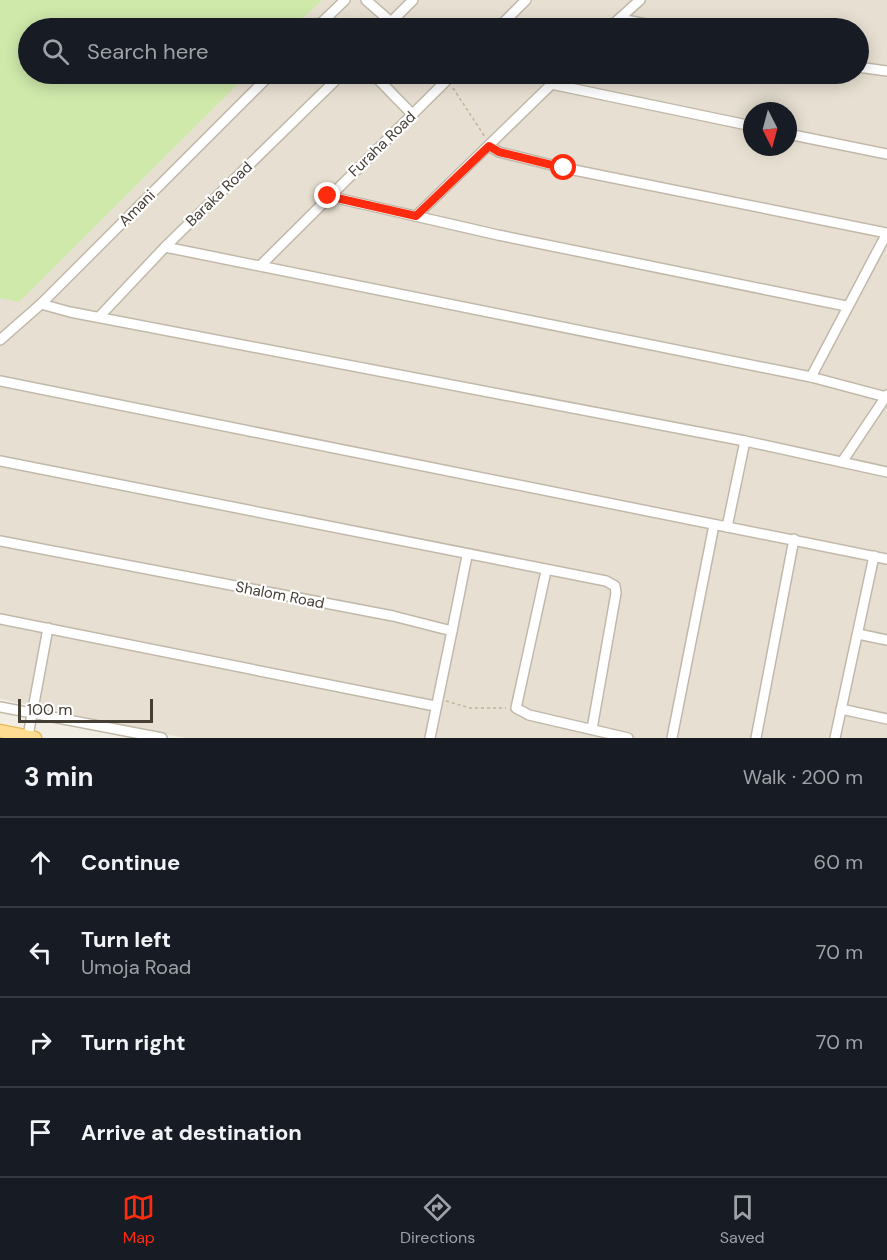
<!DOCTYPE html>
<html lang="en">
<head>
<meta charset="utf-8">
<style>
  body { margin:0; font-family:"DM Sans",sans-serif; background:#20242c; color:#f1f3f6 }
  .compass { position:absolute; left:743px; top:102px; width:54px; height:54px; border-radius:50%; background:#171b24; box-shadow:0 3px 15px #0003; rotate:174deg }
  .scale { position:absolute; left:18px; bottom:15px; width:135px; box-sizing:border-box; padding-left:6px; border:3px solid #453e34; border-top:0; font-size:16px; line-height:21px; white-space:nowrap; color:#453e34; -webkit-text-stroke:4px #fff; paint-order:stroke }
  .stop { position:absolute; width:18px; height:18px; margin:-14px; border:4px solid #ff2b0f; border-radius:50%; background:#fff }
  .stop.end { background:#ff2b0f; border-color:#fff; box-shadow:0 2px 6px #0008 }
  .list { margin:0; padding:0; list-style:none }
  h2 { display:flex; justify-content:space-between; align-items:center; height:78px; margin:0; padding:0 24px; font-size:26px }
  h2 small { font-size:20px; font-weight:400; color:#9ea1a6 }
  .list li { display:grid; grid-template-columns:39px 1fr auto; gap:18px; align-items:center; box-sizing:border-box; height:90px; padding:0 24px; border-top:2px solid #363941 }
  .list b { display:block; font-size:22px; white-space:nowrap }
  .list p { margin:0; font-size:20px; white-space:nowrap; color:#9ea1a6 }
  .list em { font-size:20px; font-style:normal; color:#9ea1a6 }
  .icon { flex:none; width:33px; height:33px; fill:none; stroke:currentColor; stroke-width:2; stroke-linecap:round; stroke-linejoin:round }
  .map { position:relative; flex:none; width:887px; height:738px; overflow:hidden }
  .search { position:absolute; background:#171b24; box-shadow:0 3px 15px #0003; left:18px; right:18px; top:18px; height:66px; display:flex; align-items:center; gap:15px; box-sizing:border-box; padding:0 21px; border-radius:33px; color:#9ea1a6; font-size:22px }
  .sheet { height:438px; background:#171b24 }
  nav { display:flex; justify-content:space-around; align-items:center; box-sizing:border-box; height:84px; border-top:2px solid #363941; background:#171b24; font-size:16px; color:#9ea1a6 }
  nav a { display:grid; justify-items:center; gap:3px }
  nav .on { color:#ff2b0f }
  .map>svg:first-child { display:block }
  .residential { fill:#e7e0d2; fill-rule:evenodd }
  .green { fill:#cfe9ab }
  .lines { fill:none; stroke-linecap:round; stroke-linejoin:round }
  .minor-casing { stroke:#c1b8aa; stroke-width:12 }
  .major-casing { stroke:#e7b95e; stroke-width:15 }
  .path { stroke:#c1b197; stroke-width:1.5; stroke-dasharray:3 3; stroke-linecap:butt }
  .minor { stroke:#fff; stroke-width:9 }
  .major { stroke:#ffdc91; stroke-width:12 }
  .route { stroke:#ff2b0f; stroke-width:8 }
  .labels { text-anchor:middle; stroke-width:4.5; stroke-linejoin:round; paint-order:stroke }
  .street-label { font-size:15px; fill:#453e34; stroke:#fff }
</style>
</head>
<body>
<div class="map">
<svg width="887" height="738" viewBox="0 0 887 738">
  <rect width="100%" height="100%" fill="#f3eee4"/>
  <path class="residential" d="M0,0h887v738h-702l-185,-39zM28,28h830v46h-830zM752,111h36v36h-36z"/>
  <polygon class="green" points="0,0 322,0 293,28 28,28 28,74 248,74 19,302 0,298"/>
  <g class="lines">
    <defs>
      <g id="minor">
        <polyline points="366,0 391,22"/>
        <polyline points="620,19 667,28"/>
        <polyline points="316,28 345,0"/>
        <polyline points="385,28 413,0"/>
        <polyline points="498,28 526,0"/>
        <polyline points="609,28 640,0"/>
        <polyline points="858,67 887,71"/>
        <polyline points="373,74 412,114"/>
        <polyline points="551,84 752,126"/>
        <polyline points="788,134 887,154"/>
        <polyline points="489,146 499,152 564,168 887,233 811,377"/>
        <polyline points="328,196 498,235 846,306"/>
        <polyline points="416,216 562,74"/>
        <polyline points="165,247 811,377 886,397"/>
        <polyline points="260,266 453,74"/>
        <polyline points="41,304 70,312 745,441 887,472"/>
        <polyline points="99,317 165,247 342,74"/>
        <polyline points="0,340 41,304 271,74"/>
        <polyline points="0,381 887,559"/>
        <polyline points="0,461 606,581 615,586 616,593 592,729"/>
        <polyline points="842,462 887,395"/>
        <polyline points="727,527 745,441"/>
        <polyline points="0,541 393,616 452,631 430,738"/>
        <polyline points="546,571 516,708 529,715 628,738"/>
        <polyline points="0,619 435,706"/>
        <polyline points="452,631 467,556"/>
        <polyline points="858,634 887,640"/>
        <polyline points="0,707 162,738"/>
        <polyline points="841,709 887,719"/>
        <polyline points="28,736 48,628"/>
        <polyline points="672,738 714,525"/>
        <polyline points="756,738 794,539"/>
        <polyline points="835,738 874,556"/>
      </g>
      <polyline id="major" points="0,731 35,738"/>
    </defs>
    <use href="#minor" class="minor-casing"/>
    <use href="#major" class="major-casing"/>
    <g class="path">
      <polyline points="453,88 485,137"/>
      <polyline points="446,701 470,708 506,708"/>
    </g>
    <use href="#minor" class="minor"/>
    <use href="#major" class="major"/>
  </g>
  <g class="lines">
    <polyline class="route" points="328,196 416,216 489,146 499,152 564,168"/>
  </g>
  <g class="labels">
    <g class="street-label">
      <text transform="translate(382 144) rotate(-44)" y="5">Furaha Road</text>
      <text transform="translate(219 194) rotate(-44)" y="5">Baraka Road</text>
      <text transform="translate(137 208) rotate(-45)" y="5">Amani</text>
      <text transform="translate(280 595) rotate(11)" y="5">Shalom Road</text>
    </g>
  </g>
</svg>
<svg class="compass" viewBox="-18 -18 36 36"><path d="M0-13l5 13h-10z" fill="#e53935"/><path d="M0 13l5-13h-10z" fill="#9ea1a6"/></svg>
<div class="scale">100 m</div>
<div class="stop" style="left:564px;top:168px"></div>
<div class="stop end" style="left:328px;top:196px"></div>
<div class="search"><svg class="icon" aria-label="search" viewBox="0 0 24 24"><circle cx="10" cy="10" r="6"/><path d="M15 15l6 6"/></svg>Search here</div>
</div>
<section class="sheet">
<h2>3 min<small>Walk · 200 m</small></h2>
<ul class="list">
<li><svg class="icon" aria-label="ahead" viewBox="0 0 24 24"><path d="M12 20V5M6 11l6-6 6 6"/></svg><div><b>Continue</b></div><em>60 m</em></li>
<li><svg class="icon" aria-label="left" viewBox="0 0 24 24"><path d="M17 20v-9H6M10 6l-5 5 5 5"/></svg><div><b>Turn left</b><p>Umoja Road</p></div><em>70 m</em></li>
<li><svg class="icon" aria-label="right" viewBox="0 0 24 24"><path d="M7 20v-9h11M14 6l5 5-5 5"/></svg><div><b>Turn right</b></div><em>70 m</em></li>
<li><svg class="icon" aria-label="arrive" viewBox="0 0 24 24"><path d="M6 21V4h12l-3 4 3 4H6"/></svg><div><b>Arrive at destination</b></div></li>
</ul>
</section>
<nav>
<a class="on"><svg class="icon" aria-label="map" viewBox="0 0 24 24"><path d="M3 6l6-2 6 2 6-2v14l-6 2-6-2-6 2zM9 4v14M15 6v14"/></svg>Map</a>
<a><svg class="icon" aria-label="directions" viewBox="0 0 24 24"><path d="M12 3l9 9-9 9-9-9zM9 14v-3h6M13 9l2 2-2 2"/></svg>Directions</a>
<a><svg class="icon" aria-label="saved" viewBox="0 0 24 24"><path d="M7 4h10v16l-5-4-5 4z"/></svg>Saved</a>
</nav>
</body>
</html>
